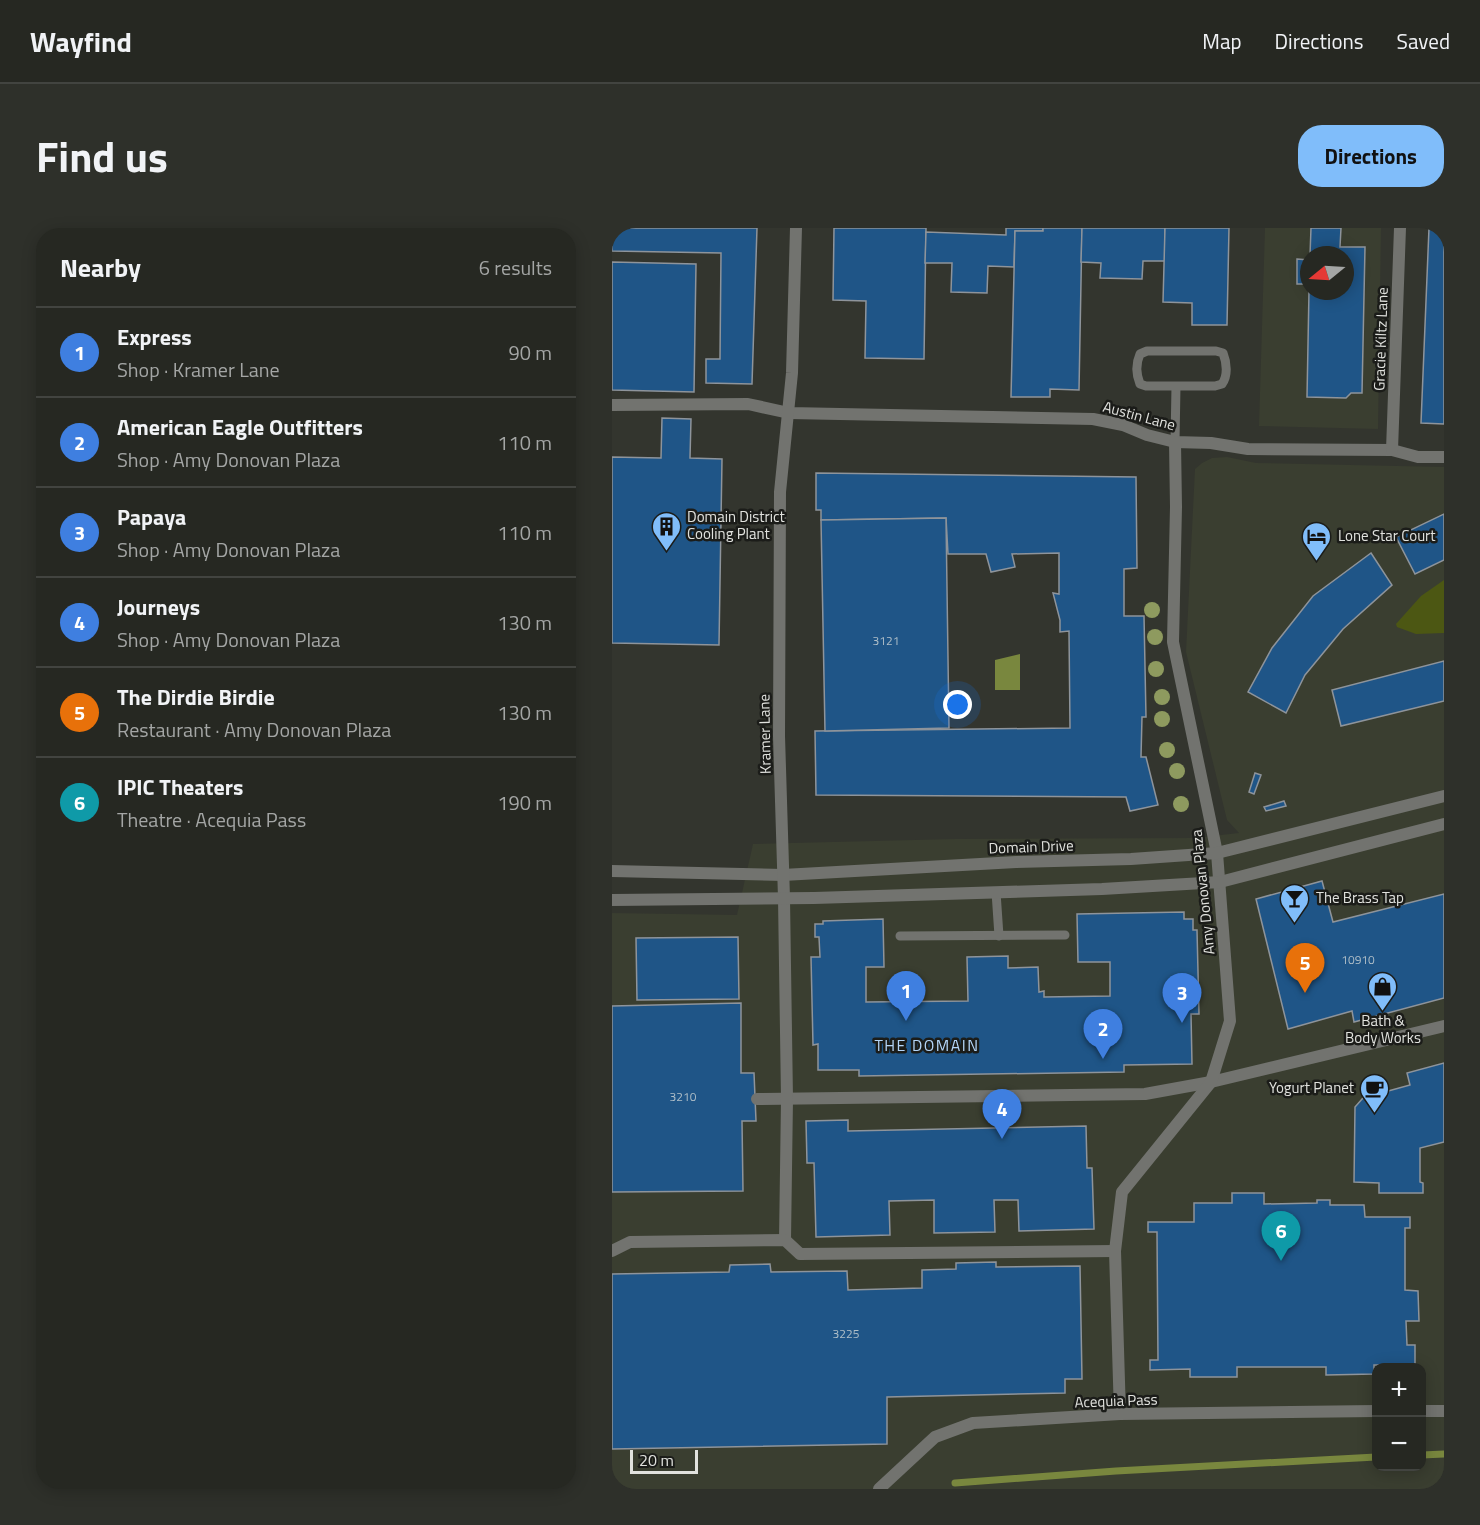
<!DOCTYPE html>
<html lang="en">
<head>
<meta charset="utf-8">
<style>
  body { margin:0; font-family:"Titillium Web",sans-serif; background:#2e302a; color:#f1f3f6 }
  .controls { position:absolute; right:18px; bottom:18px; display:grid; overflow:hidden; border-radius:12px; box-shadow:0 3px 15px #0003 }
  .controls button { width:54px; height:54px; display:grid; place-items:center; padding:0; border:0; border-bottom:2px solid #424440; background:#262822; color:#f1f3f6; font:30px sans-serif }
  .compass { position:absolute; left:688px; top:18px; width:54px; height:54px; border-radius:50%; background:#262822; box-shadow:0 3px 15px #0003; rotate:252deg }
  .scale { position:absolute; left:18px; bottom:15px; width:68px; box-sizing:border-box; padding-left:6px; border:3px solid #e1e2de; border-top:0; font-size:16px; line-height:21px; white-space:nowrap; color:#e1e2de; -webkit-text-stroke:4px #1b1c19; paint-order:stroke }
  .you { position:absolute; left:346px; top:477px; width:21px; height:21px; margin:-15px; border:4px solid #fff; border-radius:50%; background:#1a73e8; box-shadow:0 0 0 9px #1a73e833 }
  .badge { display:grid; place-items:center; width:39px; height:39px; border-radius:50%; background:#80bdfa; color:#fff; font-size:20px; font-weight:700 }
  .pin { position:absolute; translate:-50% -50px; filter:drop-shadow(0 2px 3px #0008) }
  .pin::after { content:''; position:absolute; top:32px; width:21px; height:18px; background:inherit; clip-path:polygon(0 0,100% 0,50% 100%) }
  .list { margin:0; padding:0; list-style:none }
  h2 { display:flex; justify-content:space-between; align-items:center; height:78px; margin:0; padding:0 24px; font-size:26px }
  h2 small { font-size:20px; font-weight:400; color:#a4a6a5 }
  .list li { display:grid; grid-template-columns:39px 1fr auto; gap:18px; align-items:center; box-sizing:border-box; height:90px; padding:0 24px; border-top:2px solid #424440 }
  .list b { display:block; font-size:22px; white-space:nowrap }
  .list p { margin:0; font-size:20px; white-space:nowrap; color:#a4a6a5 }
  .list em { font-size:20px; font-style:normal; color:#a4a6a5 }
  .map { position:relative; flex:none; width:832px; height:1261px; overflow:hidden; border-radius:24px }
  header { display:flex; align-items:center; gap:36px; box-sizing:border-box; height:84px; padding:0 30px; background:#262822; border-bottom:2px solid #424440 }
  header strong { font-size:28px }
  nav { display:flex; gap:33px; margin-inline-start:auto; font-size:21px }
  .intro { display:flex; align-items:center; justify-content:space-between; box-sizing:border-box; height:144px; padding:0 36px }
  h1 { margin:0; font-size:42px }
  .button { padding:15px 27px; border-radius:24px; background:#80bdfa; color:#111; font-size:21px; font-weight:700 }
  main { display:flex; gap:36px; padding:0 36px }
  aside { flex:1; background:#262822; border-radius:24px; box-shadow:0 3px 15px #0003 }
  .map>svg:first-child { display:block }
  .built { fill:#3a3e30; fill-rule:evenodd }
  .green { fill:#4c5713 }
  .water { fill:#79873e }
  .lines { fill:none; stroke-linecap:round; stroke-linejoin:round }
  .stream { stroke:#79873e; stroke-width:7 }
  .building { fill:#1f5587; stroke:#8e949b; stroke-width:1.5 }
  .service { stroke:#72736f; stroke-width:9 }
  .pedestrian { stroke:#72736f; stroke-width:12 }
  .minor { stroke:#72736f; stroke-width:12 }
  .tertiary { stroke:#72736f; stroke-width:12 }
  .tree { fill:#8e9a5f }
  .labels { text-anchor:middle; stroke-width:5; stroke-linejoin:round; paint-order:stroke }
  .number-label { font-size:12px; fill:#b0bfc8 }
  .street-label { font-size:15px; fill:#e1e2de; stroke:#1b1c19 }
  .poi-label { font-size:15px; fill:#e1e2de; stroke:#1b1c19; text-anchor:start }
  .neighbourhood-label { font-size:16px; letter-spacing:1.5px; fill:#b4d5f8; stroke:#1b1c19 }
</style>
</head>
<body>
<header>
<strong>Wayfind</strong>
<nav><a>Map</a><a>Directions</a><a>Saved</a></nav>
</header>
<div class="intro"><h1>Find us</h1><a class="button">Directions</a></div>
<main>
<aside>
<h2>Nearby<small>6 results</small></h2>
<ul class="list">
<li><span class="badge" style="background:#3f7fe0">1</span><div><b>Express</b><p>Shop · Kramer Lane</p></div><em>90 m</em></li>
<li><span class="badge" style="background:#3f7fe0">2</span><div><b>American Eagle Outfitters</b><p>Shop · Amy Donovan Plaza</p></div><em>110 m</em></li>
<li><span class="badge" style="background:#3f7fe0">3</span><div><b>Papaya</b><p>Shop · Amy Donovan Plaza</p></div><em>110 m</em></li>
<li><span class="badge" style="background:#3f7fe0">4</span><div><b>Journeys</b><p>Shop · Amy Donovan Plaza</p></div><em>130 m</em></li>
<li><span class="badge" style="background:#e8710a">5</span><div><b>The Dirdie Birdie</b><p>Restaurant · Amy Donovan Plaza</p></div><em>130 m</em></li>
<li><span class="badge" style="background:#0f9aa8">6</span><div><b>IPIC Theaters</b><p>Theatre · Acequia Pass</p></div><em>190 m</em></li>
</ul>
</aside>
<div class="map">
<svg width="832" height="1261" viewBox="0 0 832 1261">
  <rect width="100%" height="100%" fill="#33352e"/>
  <g class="built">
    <path d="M653,0h116l-3,201 -119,-3zM697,27h36v36h-36z"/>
    <path d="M615,229l29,6 188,4v1022h-832v-576l125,2 16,-71 202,-5 240,-1 44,-5 -12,-13 -41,-168 9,-183 7,-6 10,-5zM764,1140h46v98h-46z"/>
  </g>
  <polygon class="green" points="832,352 832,405 804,406 785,399 784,396 809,368"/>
  <polygon class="water" points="408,426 408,462 383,462 383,432"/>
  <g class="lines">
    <g class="stream">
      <polyline points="810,1227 832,1226"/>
      <polyline points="343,1255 504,1243 764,1229"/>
    </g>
  </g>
  <g class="building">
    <polygon points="0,0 145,0 140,156 94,155 94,131 108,131 109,25 0,23"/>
    <polygon points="222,0 314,0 312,131 253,130 254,73 221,72"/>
    <polygon points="394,0 431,0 431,3 403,3 402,39 376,38 375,65 339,64 340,35 313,35 314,4 394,7"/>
    <polygon points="431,0 470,0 467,162 438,161 438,169 399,169 403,3 431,3"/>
    <polygon points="470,0 553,0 553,33 531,33 530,51 488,50 489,35 469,34"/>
    <polygon points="553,0 617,0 615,97 580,97 580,75 551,74"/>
    <polygon points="699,0 729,0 728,19 753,19 750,165 739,165 734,170 695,169 697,63 733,63 733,27 698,27"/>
    <polygon points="817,0 832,0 832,196 809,195"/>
    <polygon points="685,31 697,32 697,56 685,56"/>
    <polygon points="0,34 84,36 82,164 0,162"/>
    <polygon points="50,190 79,191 78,230 110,231 107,417 0,415 0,229 49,230"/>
    <polygon points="204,245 524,249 525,340 512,341 512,388 532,388 534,489 530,489 529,529 534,529 546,577 518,583 514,569 204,567 203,503 458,500 457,403 448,404 448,392 441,365 447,366 447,325 400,326 403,339 379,344 374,326 336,326 334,290 209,292 209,282 204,282"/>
    <polygon points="832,286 832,332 803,346 784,309"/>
    <polygon points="334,290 337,500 213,503 209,292"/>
    <polygon points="759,325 780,357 731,401 693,447 674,485 636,464 660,420 701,368"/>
    <polygon points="832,433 832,473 729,498 720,462"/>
    <polygon points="643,545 649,547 642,566 637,564"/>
    <polygon points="672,573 674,578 654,583 652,579"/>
    <polygon points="710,653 721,694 832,666 832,770 742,794 740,783 676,801 644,671"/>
    <polygon points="572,684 572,691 581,691 581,702 585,702 587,786 579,786 580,836 512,837 512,844 247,848 247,842 206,842 206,816 201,817 199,729 208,729 207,709 203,709 203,696 211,696 211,693 271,691 272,739 254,739 254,774 356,773 355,729 396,728 396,740 426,739 427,764 432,763 432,769 498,768 498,734 466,734 465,686"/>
    <polygon points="126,709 127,771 25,772 24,710"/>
    <polygon points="129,775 129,845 142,845 144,893 130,893 131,963 0,964 0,778"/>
    <polygon points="832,835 832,914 808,920 808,954 811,955 811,965 767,965 767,955 742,954 743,879 751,870 798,857 795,845"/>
    <polygon points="236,892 236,903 474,898 475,940 480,940 482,1001 407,1003 406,972 382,972 383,1004 322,1005 322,972 277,973 278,1007 204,1009 202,935 195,935 194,893"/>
    <polygon points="620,965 652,965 652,976 705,975 705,972 718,972 718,977 752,977 753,989 798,989 798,1000 793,1000 793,1062 806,1063 807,1093 794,1093 795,1117 803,1117 803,1137 762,1137 762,1146 714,1147 714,1139 625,1139 625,1149 578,1149 578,1141 538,1142 538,1132 546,1132 545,1004 536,1004 536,994 582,994 582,975 620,975"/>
    <polygon points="384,1034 384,1039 468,1038 470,1151 453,1151 453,1165 275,1169 275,1216 0,1221 0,1046 117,1044 118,1037 158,1036 159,1044 235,1043 236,1062 310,1060 310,1042 344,1041 344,1035"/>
  </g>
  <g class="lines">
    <g class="service">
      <path d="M563,214l1,-56h39l7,-2c6,-8 5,-21 1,-31l-7,-2h-69l-7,3c-4,9 -4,20 0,30l6,2h30"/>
      <polyline points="384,664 387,708"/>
      <polyline points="288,708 453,707"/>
    </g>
    <polyline class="pedestrian" points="145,871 533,866 599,854 832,798"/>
    <g class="minor">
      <polyline points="0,177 136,176 177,185 481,191 511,197 535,207 563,214 599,215 636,221 780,222 806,229 832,229"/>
      <polyline points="780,222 788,0"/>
      <polyline points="172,670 175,871 173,1012"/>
      <polyline points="0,1023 18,1014 173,1012 188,1026 503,1023"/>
      <polyline points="810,1183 832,1183"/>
      <polyline points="508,1186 503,1023 510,964 599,854 618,793 605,625 561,414 564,279 563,214"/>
      <polyline points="267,1261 323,1209 361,1195 508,1186 764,1183"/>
    </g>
    <g class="tertiary">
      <polyline points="0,643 171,647 404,634 519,631 605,625 832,568"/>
      <polyline points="172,670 167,508 168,264 180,145 184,0"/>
      <polyline points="0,672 202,670 490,661 608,654 832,596"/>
    </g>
  </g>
  <g class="tree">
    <circle cx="540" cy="382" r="8"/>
    <circle cx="543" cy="409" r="8"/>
    <circle cx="544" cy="441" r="8"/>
    <circle cx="550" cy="469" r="8"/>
    <circle cx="550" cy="491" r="8"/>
    <circle cx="555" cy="522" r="8"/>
    <circle cx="565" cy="543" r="8"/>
    <circle cx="569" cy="576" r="8"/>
  </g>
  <defs>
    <symbol id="building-pin" viewBox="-11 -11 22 30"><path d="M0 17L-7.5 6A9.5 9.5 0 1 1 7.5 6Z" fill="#80bdfa" stroke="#1b1c19"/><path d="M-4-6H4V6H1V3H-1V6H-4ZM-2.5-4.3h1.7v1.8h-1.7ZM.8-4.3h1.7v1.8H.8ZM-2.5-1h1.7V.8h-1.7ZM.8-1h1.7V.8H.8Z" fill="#111"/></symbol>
    <symbol id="hotel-pin" viewBox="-11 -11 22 30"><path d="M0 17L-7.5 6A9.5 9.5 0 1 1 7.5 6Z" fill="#80bdfa" stroke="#1b1c19"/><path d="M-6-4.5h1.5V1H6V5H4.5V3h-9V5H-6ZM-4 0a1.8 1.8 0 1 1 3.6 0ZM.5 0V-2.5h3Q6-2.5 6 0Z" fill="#111"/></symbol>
    <symbol id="bar-pin" viewBox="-11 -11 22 30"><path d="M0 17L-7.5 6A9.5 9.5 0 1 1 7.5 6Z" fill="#80bdfa" stroke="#1b1c19"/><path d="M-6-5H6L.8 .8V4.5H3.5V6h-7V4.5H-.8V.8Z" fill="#111"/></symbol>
    <symbol id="shop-pin" viewBox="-11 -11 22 30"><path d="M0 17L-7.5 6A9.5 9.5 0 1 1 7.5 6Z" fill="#80bdfa" stroke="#1b1c19"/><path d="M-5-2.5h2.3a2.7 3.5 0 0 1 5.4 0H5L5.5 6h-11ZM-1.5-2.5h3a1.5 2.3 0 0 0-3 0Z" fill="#111"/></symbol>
    <symbol id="cafe-pin" viewBox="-11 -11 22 30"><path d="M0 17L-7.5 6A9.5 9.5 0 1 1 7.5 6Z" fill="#80bdfa" stroke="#1b1c19"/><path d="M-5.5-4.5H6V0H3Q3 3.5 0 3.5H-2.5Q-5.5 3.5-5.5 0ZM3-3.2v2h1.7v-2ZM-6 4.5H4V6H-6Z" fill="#111"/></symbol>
  </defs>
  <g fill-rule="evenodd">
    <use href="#building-pin" x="38" y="282" width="33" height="45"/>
    <use href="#hotel-pin" x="688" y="292" width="33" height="45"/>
    <use href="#bar-pin" x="666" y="654" width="33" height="45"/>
    <use href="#shop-pin" x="754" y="742" width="33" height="45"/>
    <use href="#cafe-pin" x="746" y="844" width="33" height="45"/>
  </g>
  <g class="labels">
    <g class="number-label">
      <text x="274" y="417">3121</text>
      <text x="746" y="736">10910</text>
      <text x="71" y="873">3210</text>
      <text x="234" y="1110">3225</text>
    </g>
    <g class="street-label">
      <text transform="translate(769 111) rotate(-88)" y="5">Gracie Kiltz Lane</text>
      <text transform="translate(527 188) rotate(15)" y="5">Austin Lane</text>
      <text transform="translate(153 506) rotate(-91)" y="5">Kramer Lane</text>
      <text transform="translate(419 619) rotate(-2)" y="5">Domain Drive</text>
      <text transform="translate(591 664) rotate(-96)" y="5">Amy Donovan Plaza</text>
      <text transform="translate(504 1173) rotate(-2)" y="5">Acequia Pass</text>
    </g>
    <g class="poi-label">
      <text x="75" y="294">Domain District<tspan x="75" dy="17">Cooling Plant</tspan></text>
      <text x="726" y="313">Lone Star Court</text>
      <text x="704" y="675">The Brass Tap</text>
      <text x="771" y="798" text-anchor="middle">Bath &amp;<tspan x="771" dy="17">Body Works</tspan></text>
      <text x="742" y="865" text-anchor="end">Yogurt Planet</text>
    </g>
    <g class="neighbourhood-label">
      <text x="315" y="823">THE DOMAIN</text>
    </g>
  </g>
</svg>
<div class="controls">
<button>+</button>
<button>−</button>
</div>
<svg class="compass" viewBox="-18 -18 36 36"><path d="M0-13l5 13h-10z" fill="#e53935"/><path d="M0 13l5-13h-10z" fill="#a4a6a5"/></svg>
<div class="scale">20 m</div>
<div class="you"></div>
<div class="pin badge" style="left:294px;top:793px;background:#3f7fe0">1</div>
<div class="pin badge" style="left:491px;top:831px;background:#3f7fe0">2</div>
<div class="pin badge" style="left:570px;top:795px;background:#3f7fe0">3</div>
<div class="pin badge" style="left:390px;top:911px;background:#3f7fe0">4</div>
<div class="pin badge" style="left:693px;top:765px;background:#e8710a">5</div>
<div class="pin badge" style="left:669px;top:1033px;background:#0f9aa8">6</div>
</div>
</main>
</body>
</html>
